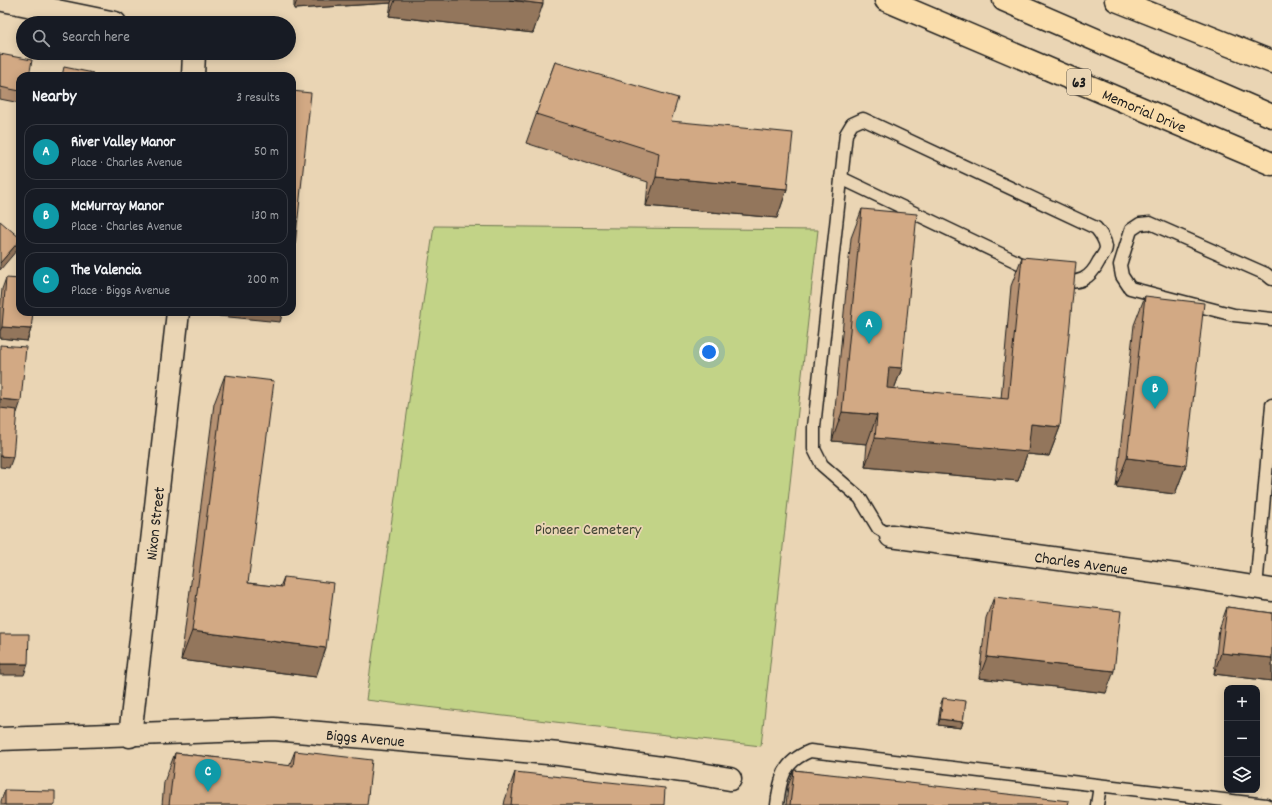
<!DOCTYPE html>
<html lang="en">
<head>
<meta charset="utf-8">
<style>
  body { margin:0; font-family:Dekko,sans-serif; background:#20242c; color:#f1f3f6 }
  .controls { position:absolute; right:12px; bottom:12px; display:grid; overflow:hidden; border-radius:8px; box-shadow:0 2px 10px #0003 }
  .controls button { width:36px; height:36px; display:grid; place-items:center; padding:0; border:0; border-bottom:1px solid #363941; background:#171b24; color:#f1f3f6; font:20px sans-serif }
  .you { position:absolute; left:709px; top:352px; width:14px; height:14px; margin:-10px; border:3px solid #fff; border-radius:50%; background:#1a73e8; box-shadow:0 0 0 6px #1a73e833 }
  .badge { display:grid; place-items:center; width:26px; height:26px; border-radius:50%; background:#c8321e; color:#fff; font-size:13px; font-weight:700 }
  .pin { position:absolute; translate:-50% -33px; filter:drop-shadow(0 1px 2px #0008) }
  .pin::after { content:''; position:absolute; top:21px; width:14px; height:12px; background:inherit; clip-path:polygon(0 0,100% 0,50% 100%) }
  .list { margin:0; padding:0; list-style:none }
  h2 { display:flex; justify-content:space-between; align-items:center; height:52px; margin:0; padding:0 16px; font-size:17px }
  h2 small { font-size:13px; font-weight:400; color:#9ea1a6 }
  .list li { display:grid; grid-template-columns:26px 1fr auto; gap:12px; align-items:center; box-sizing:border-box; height:56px; margin:0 8px 8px; padding:0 8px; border:1px solid #363941; border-radius:12px }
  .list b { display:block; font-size:15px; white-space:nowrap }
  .list p { margin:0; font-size:13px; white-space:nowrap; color:#9ea1a6 }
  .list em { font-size:13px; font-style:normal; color:#9ea1a6 }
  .icon { flex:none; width:22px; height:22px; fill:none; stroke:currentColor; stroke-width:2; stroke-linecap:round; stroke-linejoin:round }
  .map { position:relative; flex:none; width:1272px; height:805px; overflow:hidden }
  .search { position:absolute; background:#171b24; box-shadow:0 2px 10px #0003; left:16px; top:16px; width:280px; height:44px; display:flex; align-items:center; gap:10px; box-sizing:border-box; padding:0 14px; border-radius:22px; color:#9ea1a6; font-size:15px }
  .panel { position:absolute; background:#171b24; box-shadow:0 2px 10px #0003; left:16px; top:72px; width:280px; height:244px; border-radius:12px }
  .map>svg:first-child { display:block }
  .green { fill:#c2d387; stroke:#6f7852 }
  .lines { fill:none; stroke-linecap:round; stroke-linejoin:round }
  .lane-casing { stroke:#1c1c1c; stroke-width:15 }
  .street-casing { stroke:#1c1c1c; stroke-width:25 }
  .highway-casing { stroke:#1c1c1c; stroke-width:25 }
  .lane { stroke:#ead5b4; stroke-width:12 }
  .street { stroke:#ead5b4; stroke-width:22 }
  .highway { stroke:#faddab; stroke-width:22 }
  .wall { fill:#b59172; stroke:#1c1c1c }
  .shaded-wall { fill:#93765c; stroke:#1c1c1c }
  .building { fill:#d2a984; stroke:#1c1c1c }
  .labels { text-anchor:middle; stroke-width:3.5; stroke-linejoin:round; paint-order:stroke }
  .shield { fill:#ead5b4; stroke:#5a544a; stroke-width:1 }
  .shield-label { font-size:15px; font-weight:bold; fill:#1c1c1c }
  .street-label { font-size:16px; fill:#1c1c1c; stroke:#ead5b4 }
  .park-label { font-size:16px; fill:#3d4131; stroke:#ead5b4 }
</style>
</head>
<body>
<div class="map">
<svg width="1272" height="805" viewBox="0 0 1272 805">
  <rect width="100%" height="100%" fill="#ead5b4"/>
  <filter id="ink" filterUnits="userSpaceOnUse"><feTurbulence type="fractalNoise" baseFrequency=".025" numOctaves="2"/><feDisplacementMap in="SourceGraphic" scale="8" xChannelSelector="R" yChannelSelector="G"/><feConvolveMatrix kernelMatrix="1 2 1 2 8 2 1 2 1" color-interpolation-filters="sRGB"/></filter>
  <g filter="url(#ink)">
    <polygon class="green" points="434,226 818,230 761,746 366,700"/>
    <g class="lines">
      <defs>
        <g id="lane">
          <polyline points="841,178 1034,270"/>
          <polyline points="1272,279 1266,274 1150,223 1140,224 1131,230 1120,265 1122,276 1130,288 1234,315 1272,319"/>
          <path d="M891,536l-13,-8 -18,-30 -38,-33 -8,-16v-22l32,-293 6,-10 11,-5 233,109c5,6 9,11 10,19 0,4 -4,10 -7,14 -9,18 -20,24 -41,19"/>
          <polyline points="1256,588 1272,405"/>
          <path d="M777,805c3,-27 6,-43 33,-54l456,54"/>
          <polyline points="1097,805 1100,786"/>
        </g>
        <g id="street">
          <polyline points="3,0 115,23"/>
          <polyline points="193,76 194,53"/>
          <path id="s1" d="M891,536l292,40 89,14"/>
          <path id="s2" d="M130,736l48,-424"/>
          <path id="s3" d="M0,739l274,-10 285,25 124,17 47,8"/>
        </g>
        <g id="highway">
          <path id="s4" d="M886,0l386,164"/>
          <polyline points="1004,0 1272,116"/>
          <polyline points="1116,0 1272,62"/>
        </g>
      </defs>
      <use href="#lane" class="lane-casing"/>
      <use href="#street" class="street-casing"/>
      <use href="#highway" class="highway-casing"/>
      <use href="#lane" class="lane"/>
      <use href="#street" class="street"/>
      <use href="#highway" class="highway"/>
    </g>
    <g class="wall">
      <polygon points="294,0 543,0 533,33 389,16 391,3 294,9"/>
      <polygon points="0,54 20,76 20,103 0,99"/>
      <polygon points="555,62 671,121 787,189 777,218 646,206 648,182 526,143"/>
      <polygon points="862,209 902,368 894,389 1001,399 1011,286 1022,257 1060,427 1049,456 1027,454 1018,481 865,467 867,444 832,441 851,238"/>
      <polygon points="6,278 31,329 27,341 0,338 0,310 2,289"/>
      <polygon points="1145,296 1186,465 1175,494 1116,487 1134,325"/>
      <polygon points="225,375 248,583 280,587 284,577 316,677 181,660 214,404"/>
      <polygon points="994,597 1106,693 979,678 986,618"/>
      <polygon points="1227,607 1272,613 1272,681 1214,674 1219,629"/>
      <polygon points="943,698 963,722 961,728 938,725 941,703"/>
      <polygon points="295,751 367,805 162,805 164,782 175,753 289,766"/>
      <polygon points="794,770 1068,805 786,805 788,786"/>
      <polygon points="515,772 664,805 504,805 505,800"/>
      <polygon points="5,790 55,805 1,805 1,801"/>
    </g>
    <g class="shaded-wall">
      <polygon points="297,0 392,0 391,3 294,9"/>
      <polygon points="395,0 509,0 543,4 533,33 389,16"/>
      <polygon points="656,177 787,189 777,218 646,206"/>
      <polygon points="20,240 17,250 0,270 0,263"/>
      <polygon points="220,312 283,312 280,322 219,316"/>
      <polygon points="2,327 31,329 27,341 0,338 0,331"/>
      <polygon points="889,367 902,368 891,397 879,396"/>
      <polygon points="0,399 21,401 17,413 0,411"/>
      <polygon points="842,412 877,415 867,444 832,441"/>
      <polygon points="1031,424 1060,427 1049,456 1027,454 1018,481 865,467 875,438"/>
      <polygon points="0,456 13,457 9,468 0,467"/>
      <polygon points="1127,458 1186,465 1175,494 1116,487"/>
      <polygon points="192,631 326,648 316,677 181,660"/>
      <polygon points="1221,653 1272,658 1272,681 1214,674"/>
      <polygon points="987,657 1114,671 1106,693 979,678"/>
      <polygon points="0,664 28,664 24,675 0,675"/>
      <polygon points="940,719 963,722 961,728 938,725"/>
    </g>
    <g class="building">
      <polygon points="509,0 543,0 543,4"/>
      <polygon points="0,54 32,60 29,76 20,76 20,91 0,87"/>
      <polygon points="555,62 678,98 671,121 793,133 787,189 656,177 659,153 536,114"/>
      <polygon points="64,67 93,73 92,76 62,76"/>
      <polygon points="292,91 311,93 292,275"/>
      <polygon points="862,209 917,214 902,368 889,367 887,388 1008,399 1022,257 1076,262 1060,427 1031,424 1028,452 875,438 877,415 842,412"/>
      <polygon points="0,221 20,238 20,240 0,263"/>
      <polygon points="6,278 20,279 20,312 33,312 31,329 2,327"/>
      <polygon points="1145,296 1204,303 1186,465 1127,458"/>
      <polygon points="0,345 26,347 21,401 0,399"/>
      <polygon points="225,375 274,381 248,583 282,587 284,577 334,583 326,648 192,631"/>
      <polygon points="0,408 17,410 13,457 0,456"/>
      <polygon points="994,597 1121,611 1114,671 987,657"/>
      <polygon points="1227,607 1272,613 1272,658 1221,653"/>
      <polygon points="0,634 29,634 28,664 0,664"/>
      <polygon points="943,698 966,701 963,722 940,719"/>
      <polygon points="295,751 372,760 367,805 169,805 175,753 293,766"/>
      <polygon points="794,770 1069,801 1068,805 790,805"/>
      <polygon points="515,772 665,788 664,805 511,805"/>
      <polygon points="5,790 55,791 55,805 5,805"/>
    </g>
  </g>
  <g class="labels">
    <rect class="shield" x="1067" y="69" width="24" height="26" rx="3"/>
    <g class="shield-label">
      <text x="1079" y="87">63</text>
    </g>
    <g class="street-label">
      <text dy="6" stroke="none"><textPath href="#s4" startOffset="281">Memorial Drive</textPath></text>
      <text dy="6" stroke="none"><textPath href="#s2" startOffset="214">Nixon Street</textPath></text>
      <text dy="6" stroke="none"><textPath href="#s1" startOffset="192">Charles Avenue</textPath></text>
      <text dy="6" stroke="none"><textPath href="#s3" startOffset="366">Biggs Avenue</textPath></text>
    </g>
    <g class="park-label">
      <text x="588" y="534">Pioneer Cemetery</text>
    </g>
  </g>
</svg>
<div class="controls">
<button>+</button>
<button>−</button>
<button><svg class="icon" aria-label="layers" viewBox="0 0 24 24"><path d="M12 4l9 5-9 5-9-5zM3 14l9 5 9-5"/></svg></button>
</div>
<div class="you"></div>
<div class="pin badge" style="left:869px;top:344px;background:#0f9aa8">A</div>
<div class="pin badge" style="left:1155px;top:409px;background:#0f9aa8">B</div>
<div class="pin badge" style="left:208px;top:792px;background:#0f9aa8">C</div>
<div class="search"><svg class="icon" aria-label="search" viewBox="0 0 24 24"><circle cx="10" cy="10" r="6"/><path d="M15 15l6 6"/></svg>Search here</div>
<section class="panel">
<h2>Nearby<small>3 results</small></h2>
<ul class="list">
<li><span class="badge" style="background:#0f9aa8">A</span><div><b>River Valley Manor</b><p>Place · Charles Avenue</p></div><em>50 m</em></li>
<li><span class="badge" style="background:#0f9aa8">B</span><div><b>McMurray Manor</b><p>Place · Charles Avenue</p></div><em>130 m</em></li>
<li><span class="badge" style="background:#0f9aa8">C</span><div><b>The Valencia</b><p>Place · Biggs Avenue</p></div><em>200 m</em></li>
</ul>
</section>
</div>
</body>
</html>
